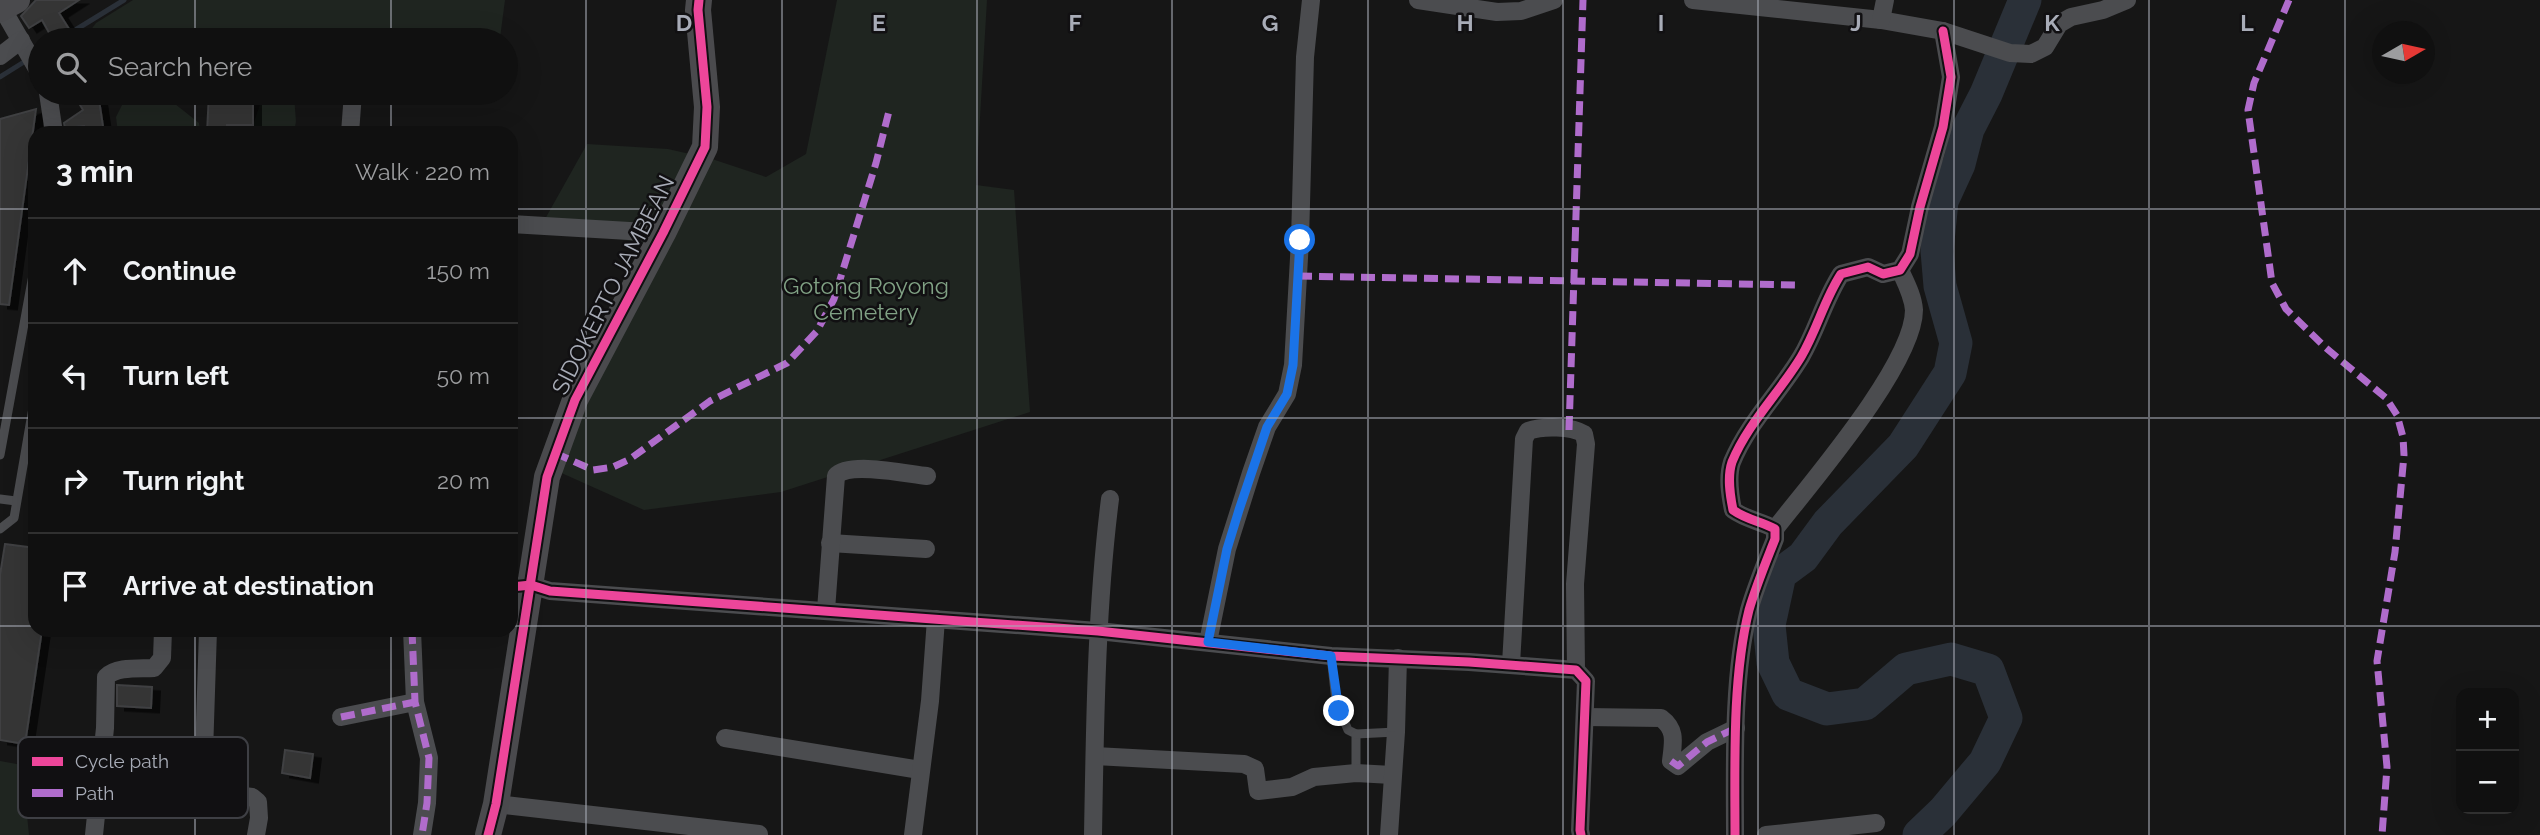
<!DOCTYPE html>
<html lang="en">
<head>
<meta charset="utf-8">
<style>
  body { margin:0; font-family:Raleway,sans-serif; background:#191919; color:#f1f3f6 }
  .controls { position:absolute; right:21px; bottom:21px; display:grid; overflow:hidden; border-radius:14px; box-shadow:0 7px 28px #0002 }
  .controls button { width:63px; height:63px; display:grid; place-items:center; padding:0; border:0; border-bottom:2px solid #303030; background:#101010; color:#f1f3f6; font:35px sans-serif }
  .compass { position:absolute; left:2372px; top:21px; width:63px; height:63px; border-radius:50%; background:#101010; box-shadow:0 7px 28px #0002; rotate:81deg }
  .stop { position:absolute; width:21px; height:21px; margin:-16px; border:5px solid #1a73e8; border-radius:50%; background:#fff }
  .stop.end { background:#1a73e8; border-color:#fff; box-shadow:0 2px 7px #0008 }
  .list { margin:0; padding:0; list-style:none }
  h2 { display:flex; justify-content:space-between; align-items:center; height:91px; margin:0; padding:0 28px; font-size:30px }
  h2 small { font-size:23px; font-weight:400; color:#9c9d9f }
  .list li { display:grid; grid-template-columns:46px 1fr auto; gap:21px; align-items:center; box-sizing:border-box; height:105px; padding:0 28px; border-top:2px solid #303030 }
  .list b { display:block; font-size:26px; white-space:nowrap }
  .list em { font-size:23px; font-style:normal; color:#9c9d9f }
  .icon { flex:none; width:38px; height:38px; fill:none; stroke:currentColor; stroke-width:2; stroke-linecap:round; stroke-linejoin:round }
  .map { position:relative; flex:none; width:2540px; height:835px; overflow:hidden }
  .search { position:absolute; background:#101010; box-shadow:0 7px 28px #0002; left:28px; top:28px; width:490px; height:77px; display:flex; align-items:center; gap:18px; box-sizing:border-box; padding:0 24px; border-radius:38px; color:#9c9d9f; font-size:26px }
  .panel { position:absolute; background:#101010; box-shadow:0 7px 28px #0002; left:28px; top:126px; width:490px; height:511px; border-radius:21px }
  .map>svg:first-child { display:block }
  .green { fill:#1f2520 }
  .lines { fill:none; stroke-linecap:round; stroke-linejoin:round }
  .stream { stroke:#2a3038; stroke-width:5 }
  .river { stroke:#2a3038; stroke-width:33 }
  .building { fill:#343436; stroke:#3f4042; stroke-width:2; filter:url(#shadow) }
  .lane { stroke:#4b4c4f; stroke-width:9 }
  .street { stroke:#4b4c4f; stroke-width:18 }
  .secondary { stroke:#4a4a4d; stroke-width:26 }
  .quiet { stroke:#b06ccc; stroke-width:7; stroke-dasharray:14 7; stroke-linecap:butt }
  .cycleway-casing { stroke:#111012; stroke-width:13 }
  .cycleway { stroke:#ed469a; stroke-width:9 }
  .route { stroke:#1a73e8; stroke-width:9 }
  .grid { fill:none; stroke:#a8acb7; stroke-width:2; stroke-opacity:0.55 }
  .labels { text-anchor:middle; stroke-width:5; stroke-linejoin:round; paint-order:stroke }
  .street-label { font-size:23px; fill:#a8acb7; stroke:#111012 }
  .park-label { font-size:23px; fill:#80a184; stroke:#111012 }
  .key { fill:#111012; stroke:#3e3f44; stroke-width:2 }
  .key-label { font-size:19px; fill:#a8acb7 }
  .grid-label { font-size:23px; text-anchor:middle; font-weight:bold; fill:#a8acb7; stroke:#111012; stroke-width:5; stroke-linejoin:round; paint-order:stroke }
</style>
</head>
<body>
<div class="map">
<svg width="2540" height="835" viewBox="0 0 2540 835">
  <defs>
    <filter id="shadow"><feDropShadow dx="8" dy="4.5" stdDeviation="0" flood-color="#0009"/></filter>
  </defs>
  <rect width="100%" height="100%" fill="#161616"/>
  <g class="green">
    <polygon points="133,0 505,0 500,38 496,40 84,39 96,23"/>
    <polygon points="837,0 987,0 976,185 1014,190 1030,412 781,492 644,510 557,471 580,409 669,246 540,228 587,144 668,149 712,159 766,177 806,154"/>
    <polygon points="145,93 168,93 170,100 199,123 200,133 118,133 116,117 123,103 141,99"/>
    <polygon points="264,93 297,93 294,96 296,121 294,133 253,133 253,125"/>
    <polygon points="0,761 22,765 29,835 0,835"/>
  </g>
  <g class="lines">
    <g class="stream">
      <polyline points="59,40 124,0"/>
      <polyline points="0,77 40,52"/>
    </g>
    <polyline class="river" points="1919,835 1943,812 1985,762 2006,718 1988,670 1951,659 1906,669 1865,704 1827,709 1788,694 1773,663 1769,625 1780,574 1803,557 1828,523 1903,446 1950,373 1956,343 1940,286 1937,251 1942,201 1959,164 1968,129 1986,94 2025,0"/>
  </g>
  <g class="building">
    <polygon points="36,0 79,0 59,13 76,40 53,40 42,20 29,28 21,16"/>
    <polygon points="73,93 98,93 104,133 85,133 84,126 65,128 64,123 83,110"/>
    <polygon points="209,93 253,93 253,125 227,125 227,133 207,133"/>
    <polygon points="36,109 9,305 0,304 0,119"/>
    <polygon points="5,544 35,548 35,630 42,630 25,744 0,740 0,575"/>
    <polygon points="117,685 152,687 151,708 117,706"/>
    <polygon points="285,750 313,754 310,778 282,773"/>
  </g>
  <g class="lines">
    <g class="lane">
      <polyline points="0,455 35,264"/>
      <polyline points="0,499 16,501"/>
      <polyline points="0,529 14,518 35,396"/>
      <polyline points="1331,656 1336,701 1348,730 1356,734 1356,773"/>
      <polyline points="1356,734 1396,732"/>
    </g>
    <g class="street">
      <polyline points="1418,0 1497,12 1521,11 1554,0"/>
      <polyline points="1693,0 1881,20 1943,31 2010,53 2031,54 2045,47 2059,24 2071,17 2103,10 2127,0"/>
      <polyline points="2,8 40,74"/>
      <polyline points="1881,20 1885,0"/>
      <polyline points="0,56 21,40"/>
      <polyline points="48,93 54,133"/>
      <polyline points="350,133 353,93"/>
      <polyline points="511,224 663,233"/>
      <path d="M1775,529c35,-45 139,-165 139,-219 -1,-14 -8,-27 -14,-40"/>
      <polyline points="830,543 926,549"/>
      <polyline points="511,587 531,585 550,591 1098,631 1331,656 1469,662 1576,670 1586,681 1580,830 1581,835"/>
      <path d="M826,610l10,-134c13,-15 71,-2 91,0"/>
      <polyline points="208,630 203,784 205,791 252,797 258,802 259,818 256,835"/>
      <polyline points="412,630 415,702 429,758 427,803 422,835"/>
      <polyline points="1208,642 1227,549 1251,473 1267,427 1287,394 1293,365 1300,240 1305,57 1311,0"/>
      <path d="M1511,664l13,-225 4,-8c14,-5 44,-5 56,3l2,10 -11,140 1,86"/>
      <polyline points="341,717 415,702"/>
      <path d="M1585,717l76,1c16,12 12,25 10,43l7,5 29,-24 29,-14"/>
      <polyline points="725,738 920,770"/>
      <polyline points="1095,756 1244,764 1255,769 1258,791 1292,787 1314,777 1356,773 1392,775"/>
      <polyline points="496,804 759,834"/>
      <path d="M94,835l11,-107 1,-51c11,-11 34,-8 48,-9l8,-10 1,-28"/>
      <polyline points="913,835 930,701 936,619"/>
      <path d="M1093,835c2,-112 3,-225 17,-336"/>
      <polyline points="1389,835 1396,732 1398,658"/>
      <path d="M1735,835c0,-70 -3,-157 14,-225 7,-24 17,-48 26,-71v-10c-14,-8 -28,-9 -42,-19 -3,-15 -6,-33 -1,-48 16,-39 48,-70 69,-105 16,-27 23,-57 40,-83l27,-7 15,7 17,-4 10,-16 10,-47 23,-80 8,-50 -8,-46"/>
      <polyline points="1766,835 1876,823"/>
    </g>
    <g class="secondary">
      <polyline points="0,9 17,0"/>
      <polyline points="488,835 496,804 547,477 575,400 663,233 705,147 707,107 698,10 699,0"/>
    </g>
    <g class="quiet">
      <polyline points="2289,0 2254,83 2248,110 2272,283 2286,309 2326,348 2386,398 2397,415 2403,437 2404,455 2395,552 2377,661 2387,767 2382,835"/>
      <polyline points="1298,276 1797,285"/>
      <polyline points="1569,430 1583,0"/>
      <polyline points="555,453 593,470 613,467 630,459 710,401 787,363 817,331 834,299 876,163 890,107"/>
      <polyline points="412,630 415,702 429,758 427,803 422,835"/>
      <polyline points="341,717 415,702"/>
      <polyline points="1671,761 1678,766 1707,742 1736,728"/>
    </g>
    <defs>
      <g id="cycleway">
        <polyline points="511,587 531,585 550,591 1098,631 1331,656 1469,662 1576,670 1586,681 1580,830 1581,835"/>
        <polyline points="488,835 496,804 547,477 575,400 663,233 705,147 707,107 698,10 699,0"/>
        <path d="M1735,835c0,-70 -3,-157 14,-225 7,-24 17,-48 26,-71v-10c-14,-8 -28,-9 -42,-19 -3,-15 -6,-33 -1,-48 16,-39 48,-70 69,-105 16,-27 23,-57 40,-83l27,-7 15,7 17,-4 10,-16 10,-47 23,-80 8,-50 -8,-46"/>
      </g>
    </defs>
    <use href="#cycleway" class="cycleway-casing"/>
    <use href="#cycleway" class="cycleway"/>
  </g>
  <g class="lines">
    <polyline class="route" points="1300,240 1293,365 1287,394 1267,427 1239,510 1227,549 1208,642 1331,656 1339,711"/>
  </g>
  <path class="grid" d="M195,0v40M391,0v40M586,0v835M782,0v835M977,0v835M1172,0v835M1368,0v835M1563,0v835M1758,0v835M1954,0v835M2149,0v835M2345,0v835M195,93v40M391,93v40M0,209h35M511,209h2029M0,418h35M511,418h2029M0,626h35M511,626h2029M195,630v205M391,630v205"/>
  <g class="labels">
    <g class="street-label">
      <text transform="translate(613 285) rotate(-63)" y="8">SIDOKERTO JAMBEAN</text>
    </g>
    <g class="park-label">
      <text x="866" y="294">Gotong Royong<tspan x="866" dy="26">Cemetery</tspan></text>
    </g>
  </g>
  <rect x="18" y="737" width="230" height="81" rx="10" class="key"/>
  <rect x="32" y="757" width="31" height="9" fill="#ed469a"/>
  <rect x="32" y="789" width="31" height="8" fill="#b06ccc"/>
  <g class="key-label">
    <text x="75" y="768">Cycle path</text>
    <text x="75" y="800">Path</text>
  </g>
  <g class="grid-label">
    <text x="684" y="31">D</text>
    <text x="879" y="31">E</text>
    <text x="1075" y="31">F</text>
    <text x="1270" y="31">G</text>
    <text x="1465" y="31">H</text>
    <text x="1661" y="31">I</text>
    <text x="1856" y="31">J</text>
    <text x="2052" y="31">K</text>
    <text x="2247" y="31">L</text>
  </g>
</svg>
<div class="controls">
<button>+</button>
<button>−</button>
</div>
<svg class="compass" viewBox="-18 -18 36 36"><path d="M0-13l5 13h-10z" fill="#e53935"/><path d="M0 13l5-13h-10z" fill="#9c9d9f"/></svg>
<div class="stop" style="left:1300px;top:240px"></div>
<div class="stop end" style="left:1339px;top:711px"></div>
<div class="search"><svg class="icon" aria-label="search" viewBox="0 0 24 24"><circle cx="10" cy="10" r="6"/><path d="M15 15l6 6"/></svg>Search here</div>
<section class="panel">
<h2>3 min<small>Walk · 220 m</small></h2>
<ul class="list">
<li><svg class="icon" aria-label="ahead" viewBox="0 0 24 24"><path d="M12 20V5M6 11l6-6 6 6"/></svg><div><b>Continue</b></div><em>150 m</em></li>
<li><svg class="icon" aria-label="left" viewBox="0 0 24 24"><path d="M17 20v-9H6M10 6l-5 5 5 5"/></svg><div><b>Turn left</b></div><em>50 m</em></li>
<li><svg class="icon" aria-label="right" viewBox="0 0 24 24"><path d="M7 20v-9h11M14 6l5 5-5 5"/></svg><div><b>Turn right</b></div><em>20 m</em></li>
<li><svg class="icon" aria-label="arrive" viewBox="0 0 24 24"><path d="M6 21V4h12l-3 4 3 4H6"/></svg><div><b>Arrive at destination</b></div></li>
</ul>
</section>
</div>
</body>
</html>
